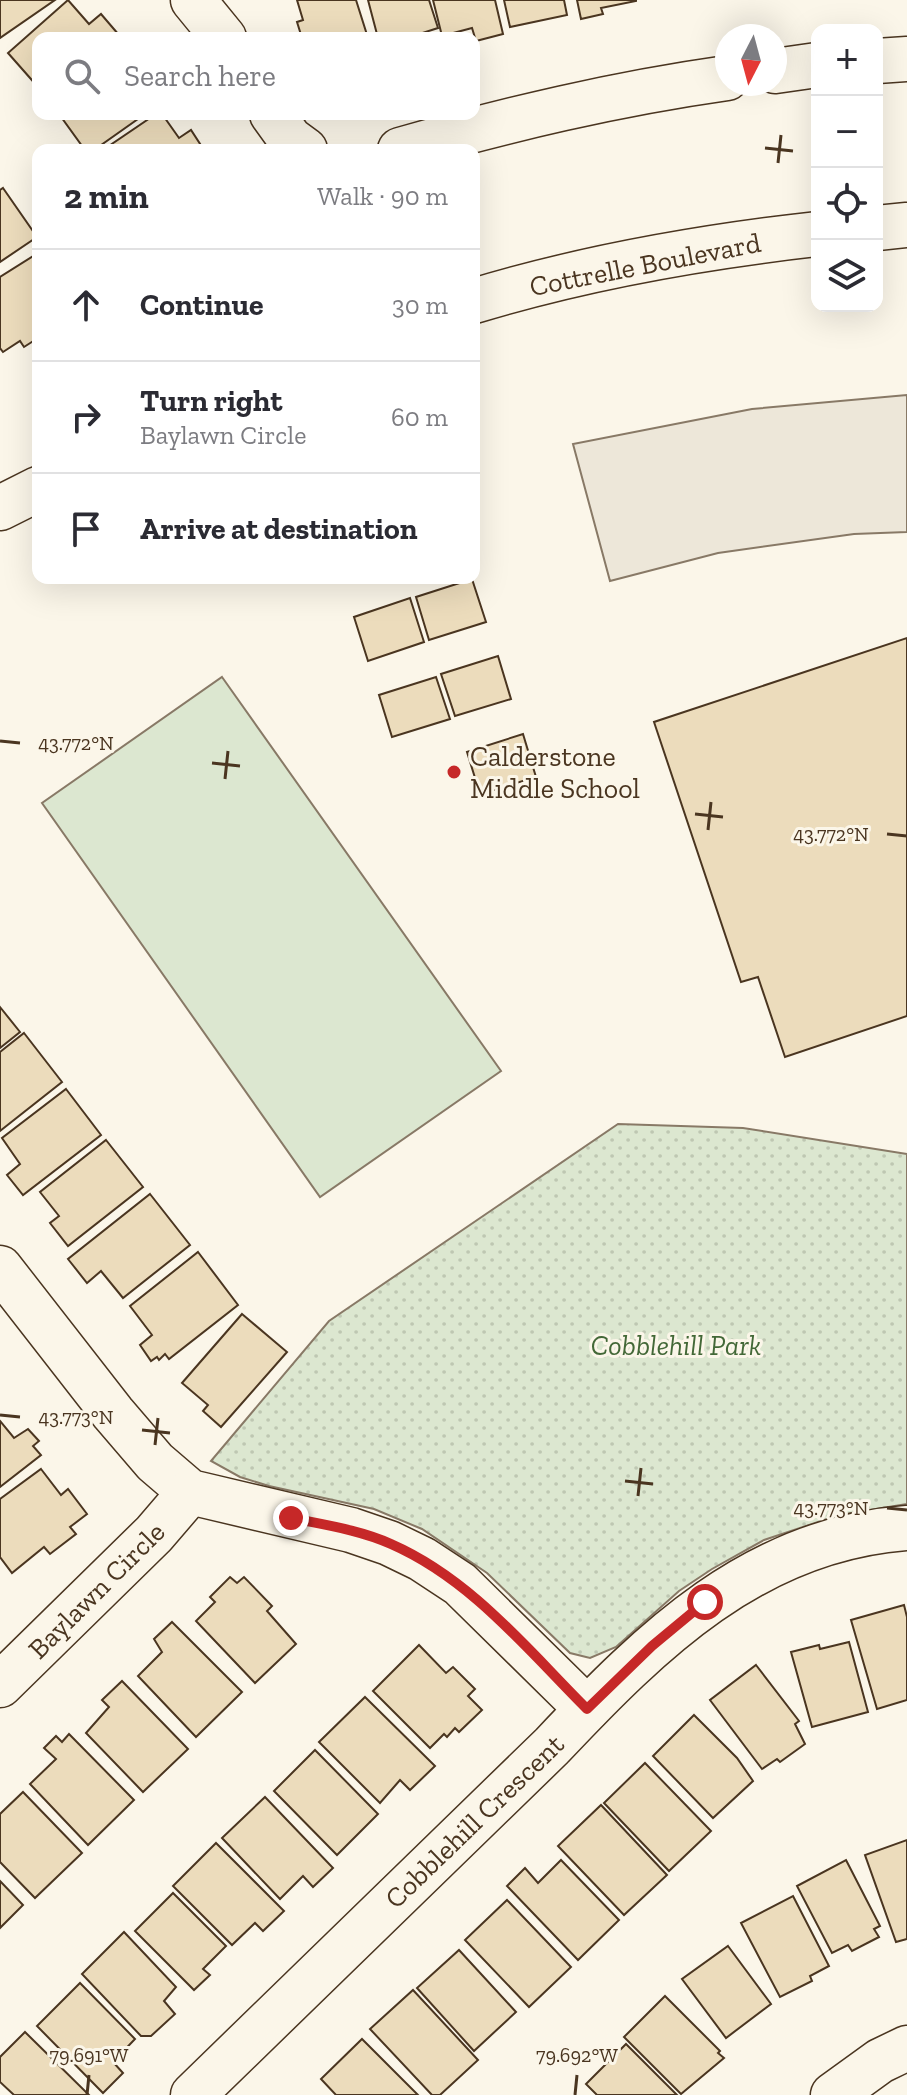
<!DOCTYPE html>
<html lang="en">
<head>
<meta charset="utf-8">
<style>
  body { margin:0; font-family:"Zilla Slab",serif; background:#f2f2f3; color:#2b2b33 }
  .controls { position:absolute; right:24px; top:24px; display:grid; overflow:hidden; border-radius:16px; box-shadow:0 8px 32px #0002 }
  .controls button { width:72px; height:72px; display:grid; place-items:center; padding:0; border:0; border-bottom:2px solid #e1e1e2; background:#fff; color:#2b2b33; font:40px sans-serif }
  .compass { position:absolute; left:715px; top:24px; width:72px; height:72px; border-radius:50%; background:#fff; box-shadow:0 8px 32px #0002; rotate:186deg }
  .stop { position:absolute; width:24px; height:24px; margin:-18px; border:6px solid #c62828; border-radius:50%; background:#fff }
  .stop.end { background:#c62828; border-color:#fff; box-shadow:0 2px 8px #0008 }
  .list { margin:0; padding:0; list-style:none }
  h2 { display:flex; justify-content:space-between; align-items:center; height:104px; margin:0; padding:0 32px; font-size:34px }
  h2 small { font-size:26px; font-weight:400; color:#7c7c81 }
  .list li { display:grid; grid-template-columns:52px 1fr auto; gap:24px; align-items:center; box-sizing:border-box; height:112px; padding:0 32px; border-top:2px solid #e1e1e2 }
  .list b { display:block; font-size:30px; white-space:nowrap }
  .list p { margin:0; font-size:26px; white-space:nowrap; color:#7c7c81 }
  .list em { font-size:26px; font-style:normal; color:#7c7c81 }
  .icon { flex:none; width:44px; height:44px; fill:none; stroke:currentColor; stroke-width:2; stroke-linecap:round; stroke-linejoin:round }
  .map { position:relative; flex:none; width:907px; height:2095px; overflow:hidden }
  .search { position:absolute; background:#fff; box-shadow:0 8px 32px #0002; left:32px; top:32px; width:448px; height:88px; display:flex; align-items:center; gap:20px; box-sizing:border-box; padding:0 28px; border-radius:16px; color:#7c7c81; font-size:30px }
  .panel { position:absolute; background:#fff; box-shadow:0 8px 32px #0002; left:32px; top:144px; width:448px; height:440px; border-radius:16px }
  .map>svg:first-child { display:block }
  .grass { fill:#dce7d0; stroke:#887966; stroke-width:2 }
  .park { fill:url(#park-dots); stroke:#887966; stroke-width:2 }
  .parking { fill:#ede7d9; stroke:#887966; stroke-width:2 }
  .building { fill:#ecdcbc; stroke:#4a3520; stroke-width:2 }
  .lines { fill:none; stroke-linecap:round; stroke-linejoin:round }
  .minor-casing { stroke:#4a3520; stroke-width:47 }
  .major-casing { stroke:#4a3520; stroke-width:47 }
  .minor { stroke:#fbf6e9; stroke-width:44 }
  .major { stroke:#fbf6e9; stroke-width:44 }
  .route { stroke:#c62828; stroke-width:10 }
  .ticks { fill:none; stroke:#4a3520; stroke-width:3 }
  .poi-dot { fill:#c62828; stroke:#fbf6e9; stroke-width:3 }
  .labels { text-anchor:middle; stroke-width:6; stroke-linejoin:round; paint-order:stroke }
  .street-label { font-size:28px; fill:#4a3520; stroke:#fbf6e9 }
  .poi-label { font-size:28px; fill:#4a3520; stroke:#fbf6e9; text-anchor:start }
  .park-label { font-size:28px; font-style:italic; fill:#436837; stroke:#fbf6e9 }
  .ticks-label { font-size:20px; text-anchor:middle; fill:#4a3520; stroke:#fbf6e9; stroke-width:6; stroke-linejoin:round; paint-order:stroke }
</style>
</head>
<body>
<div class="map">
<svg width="907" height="2095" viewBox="0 0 907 2095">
  <defs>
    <pattern id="park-dots" width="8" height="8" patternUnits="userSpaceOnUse" patternTransform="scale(2)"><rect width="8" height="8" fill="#dce7d0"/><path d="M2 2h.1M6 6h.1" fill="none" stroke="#bec7b2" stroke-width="1.8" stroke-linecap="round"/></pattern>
  </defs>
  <rect width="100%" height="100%" fill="#fbf6e9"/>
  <polygon class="grass" points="222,677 501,1071 320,1197 42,803"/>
  <polygon class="park" points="618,1124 743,1128 907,1154 907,1504 839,1515 764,1540 712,1569 679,1591 616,1647 590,1658 570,1653 487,1573 422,1529 374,1509 269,1486 240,1477 211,1461 329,1321"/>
  <polygon class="parking" points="907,395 907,532 854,534 718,553 610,581 573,444 752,409"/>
  <g class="building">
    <polygon points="0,0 55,0 0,38"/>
    <polygon points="68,0 89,24 101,14 119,35 116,38 38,38 38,87 8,53"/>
    <polygon points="297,0 356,0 368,38 302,38 297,22 303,20"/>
    <polygon points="368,0 429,0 438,28 419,34 421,38 378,38"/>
    <polygon points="433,0 495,0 503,34 476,41 472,28 442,36"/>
    <polygon points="504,0 564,0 567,15 510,27"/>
    <polygon points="577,0 636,0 636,1 601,8 603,14 581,19"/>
    <polygon points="59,114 145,114 94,150 85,150"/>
    <polygon points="156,114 162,114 179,138 191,130 204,150 103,150"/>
    <polygon points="3,188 37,237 0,262 0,190"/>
    <polygon points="38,253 38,338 24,347 20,341 3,352 0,348 0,277"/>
    <polygon points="472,579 486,622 429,640 416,597"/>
    <polygon points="410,598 424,642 368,661 354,617"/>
    <polygon points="907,638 907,1016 785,1057 758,977 741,982 654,722"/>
    <polygon points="498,656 511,699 455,716 441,674"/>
    <polygon points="436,677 450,719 392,737 379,695"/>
    <polygon points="523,734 536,777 480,794 467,752"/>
    <polygon points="0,1007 20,1032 0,1048"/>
    <polygon points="24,1033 62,1082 0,1131 0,1052"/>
    <polygon points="66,1089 101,1135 23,1195 7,1175 20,1164 2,1138"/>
    <polygon points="106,1140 143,1187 68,1246 50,1223 59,1216 40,1192"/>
    <polygon points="150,1194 190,1245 123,1298 101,1271 87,1283 68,1259"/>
    <polygon points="198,1252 238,1305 169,1359 165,1354 159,1360 157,1357 151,1361 140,1345 152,1335 130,1306"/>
    <polygon points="242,1314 287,1352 221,1427 203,1411 208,1405 182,1383"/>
    <polygon points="0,1421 14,1438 28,1429 39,1441 33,1446 41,1455 0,1487"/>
    <polygon points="41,1469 61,1495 68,1489 87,1514 70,1527 76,1534 50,1554 44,1547 12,1573 0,1557 0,1499"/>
    <polygon points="230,1577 237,1583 244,1577 272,1606 267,1611 296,1644 255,1683 196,1621 215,1602 210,1597"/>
    <polygon points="904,1605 907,1617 907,1700 877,1709 851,1620"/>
    <polygon points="172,1622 242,1692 196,1737 138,1676 162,1652 154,1639"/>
    <polygon points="849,1642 868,1712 812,1727 791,1652 819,1645 820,1649"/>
    <polygon points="419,1645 446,1673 453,1667 475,1689 468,1696 482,1710 459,1732 455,1728 447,1737 444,1734 430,1748 373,1691"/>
    <polygon points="756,1665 799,1721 795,1724 805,1744 780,1762 777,1759 762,1769 710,1700"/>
    <polygon points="122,1681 188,1749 143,1792 86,1733 109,1707 102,1700"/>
    <polygon points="365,1697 435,1766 410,1790 400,1780 380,1803 319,1742"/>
    <polygon points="694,1715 737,1758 753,1781 713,1818 653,1756"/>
    <polygon points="69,1734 134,1800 88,1845 30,1784 56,1759 44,1748 56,1736 62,1742"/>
    <polygon points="315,1750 378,1814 337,1855 274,1791"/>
    <polygon points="645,1763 711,1831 669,1871 604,1803"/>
    <polygon points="23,1792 82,1853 35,1898 0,1862 0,1814"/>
    <polygon points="265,1797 333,1868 313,1887 303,1876 280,1899 222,1838"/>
    <polygon points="601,1805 667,1875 624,1915 558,1846"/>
    <polygon points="907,1840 907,1939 896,1942 865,1855"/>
    <polygon points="216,1843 284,1911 263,1931 255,1923 232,1945 173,1886"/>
    <polygon points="561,1860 619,1920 578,1960 507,1886 525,1868 538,1883"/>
    <polygon points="846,1860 880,1926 874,1929 879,1937 852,1951 848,1945 832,1953 797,1886"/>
    <polygon points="0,1881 23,1905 0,1928"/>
    <polygon points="173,1893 226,1946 203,1969 210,1975 194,1990 135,1931"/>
    <polygon points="793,1896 829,1966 810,1976 812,1981 780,1997 741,1923"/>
    <polygon points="507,1900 571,1967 529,2007 465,1940"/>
    <polygon points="124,1932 176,1987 164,2001 175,2014 151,2036 141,2036 82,1974"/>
    <polygon points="728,1946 771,2004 726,2038 682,1979"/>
    <polygon points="459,1950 516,2012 474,2051 417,1988"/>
    <polygon points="80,1983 135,2039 113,2062 123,2073 103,2093 37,2026"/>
    <polygon points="413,1990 478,2060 440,2095 432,2095 370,2029"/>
    <polygon points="665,1996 720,2051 718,2053 724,2058 681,2094 624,2037"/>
    <polygon points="25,2032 89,2095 14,2095 0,2082 0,2057"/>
    <polygon points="362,2039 418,2095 336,2095 321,2079"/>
    <polygon points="626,2044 677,2095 597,2095 586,2084"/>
  </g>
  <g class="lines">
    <defs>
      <g id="minor">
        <polyline points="193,0 224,38"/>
        <polyline points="877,61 907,59"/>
        <polyline points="775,71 817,65"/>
        <polyline points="272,114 290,139 305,150"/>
        <path d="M400,150c110,-31 214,-56 327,-72"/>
        <polyline points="0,1268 113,1413 155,1462 190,1492 351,1530 389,1543 422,1559 460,1584 587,1709"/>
        <polyline points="0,1685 154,1534 190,1492"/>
        <path d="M193,2095l359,-349c99,-105 202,-207 355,-218"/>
        <polyline points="833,2095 880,2061 907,2048"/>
      </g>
      <g id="major">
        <polyline points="877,228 907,225"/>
        <path d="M474,301c112,-34 227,-54 343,-67"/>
        <polyline points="0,508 38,489"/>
      </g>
    </defs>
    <use href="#minor" class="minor-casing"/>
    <use href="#major" class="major-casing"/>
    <use href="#minor" class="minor"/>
    <use href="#major" class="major"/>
  </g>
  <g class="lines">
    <path class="route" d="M291,1518c34,7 69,12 100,26 80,35 136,105 196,165l65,-63 53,-44"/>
  </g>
  <path class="ticks" d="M765,148l28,3M778,163l3,-28M0,741l20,2M212,763l28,3M225,779l3,-28M695,814l28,3M708,830l3,-28M887,834l20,2M0,1415l20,2M142,1430l28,3M155,1445l3,-27M625,1481l28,3M638,1496l3,-28M887,1508l20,2M87,2095l2,-20M575,2095l2,-20"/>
  <circle class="poi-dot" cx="454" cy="772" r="8"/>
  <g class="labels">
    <g class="street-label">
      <text transform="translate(645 264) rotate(-11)" y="10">Cottrelle Boulevard</text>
      <text transform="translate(96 1590) rotate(-45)" y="10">Baylawn Circle</text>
      <text transform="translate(474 1821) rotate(-44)" y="10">Cobblehill Crescent</text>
    </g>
    <g class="poi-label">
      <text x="470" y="766">Calderstone<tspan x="470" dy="32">Middle School</tspan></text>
    </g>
    <g class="park-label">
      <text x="676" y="1355">Cobblehill Park</text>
    </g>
  </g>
  <g class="ticks-label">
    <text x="76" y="750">43.772°N</text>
    <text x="831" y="841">43.772°N</text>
    <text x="76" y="1424">43.773°N</text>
    <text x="831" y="1515">43.773°N</text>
    <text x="89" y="2062">79.691°W</text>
    <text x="577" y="2062">79.692°W</text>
  </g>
</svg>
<div class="controls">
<button>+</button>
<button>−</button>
<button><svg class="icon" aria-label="locate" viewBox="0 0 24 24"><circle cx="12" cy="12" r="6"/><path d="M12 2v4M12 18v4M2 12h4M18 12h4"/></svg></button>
<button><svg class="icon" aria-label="layers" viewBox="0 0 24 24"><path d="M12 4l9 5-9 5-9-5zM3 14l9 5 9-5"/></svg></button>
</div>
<svg class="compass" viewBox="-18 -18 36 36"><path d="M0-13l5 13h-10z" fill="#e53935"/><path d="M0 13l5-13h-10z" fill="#7c7c81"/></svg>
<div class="stop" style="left:705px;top:1602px"></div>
<div class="stop end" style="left:291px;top:1518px"></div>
<div class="search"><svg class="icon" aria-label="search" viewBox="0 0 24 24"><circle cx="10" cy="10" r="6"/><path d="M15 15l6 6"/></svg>Search here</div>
<section class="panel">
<h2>2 min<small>Walk · 90 m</small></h2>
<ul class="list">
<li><svg class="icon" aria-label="ahead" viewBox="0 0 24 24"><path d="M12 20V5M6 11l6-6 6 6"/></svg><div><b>Continue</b></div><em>30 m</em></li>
<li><svg class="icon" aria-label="right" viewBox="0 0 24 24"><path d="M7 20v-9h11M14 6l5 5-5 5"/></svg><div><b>Turn right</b><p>Baylawn Circle</p></div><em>60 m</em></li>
<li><svg class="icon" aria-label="arrive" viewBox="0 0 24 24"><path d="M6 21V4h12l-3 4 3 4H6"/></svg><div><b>Arrive at destination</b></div></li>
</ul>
</section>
</div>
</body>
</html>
